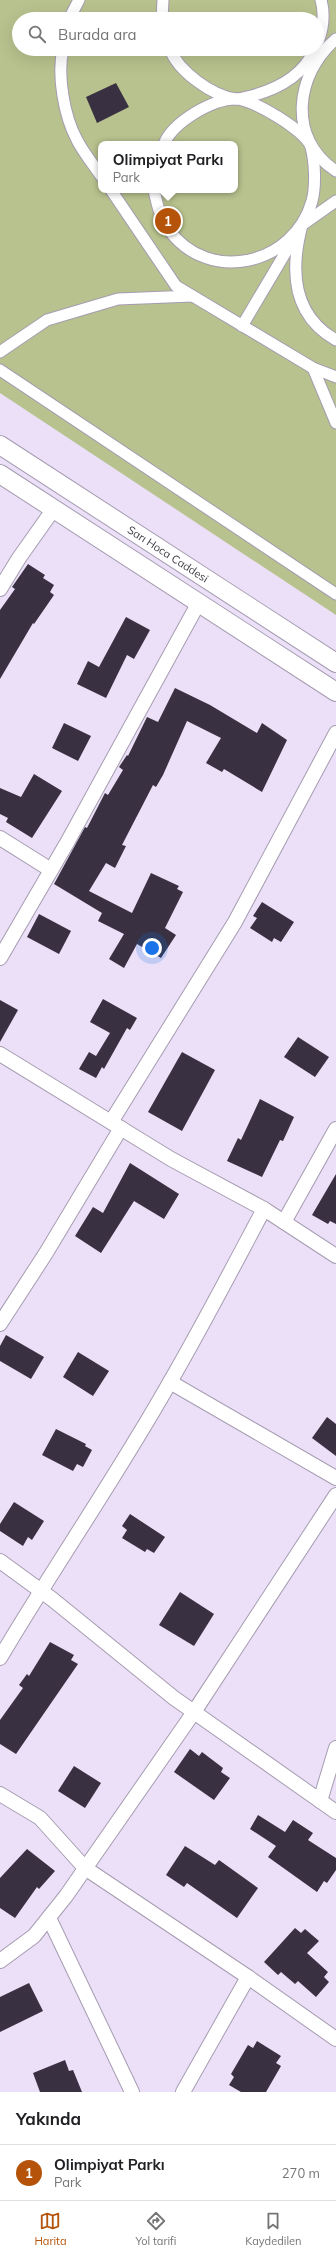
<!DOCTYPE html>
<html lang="tr">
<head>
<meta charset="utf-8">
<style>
  body { margin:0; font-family:Mulish,sans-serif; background:#f6f6f6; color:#202124 }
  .you { position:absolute; left:152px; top:948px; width:14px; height:14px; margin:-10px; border:3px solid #fff; border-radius:50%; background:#1a73e8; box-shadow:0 0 0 6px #1a73e833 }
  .badge { display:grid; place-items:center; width:26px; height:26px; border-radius:50%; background:#b45309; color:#fff; font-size:13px; font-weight:700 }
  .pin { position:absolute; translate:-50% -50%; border:2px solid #fff; box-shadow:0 1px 4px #0006 }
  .popup { position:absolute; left:98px; top:141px; width:140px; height:52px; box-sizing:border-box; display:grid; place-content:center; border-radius:8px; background:#fff; filter:drop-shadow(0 1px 3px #0005); font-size:13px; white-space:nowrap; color:#757577 }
  .popup b { font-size:15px; color:#202124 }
  .popup::after { content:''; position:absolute; left:50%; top:100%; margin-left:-8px; border:8px solid transparent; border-top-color:#fff }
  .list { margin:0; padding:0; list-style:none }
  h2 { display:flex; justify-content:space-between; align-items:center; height:52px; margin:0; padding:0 16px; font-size:17px }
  h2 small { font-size:13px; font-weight:400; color:#757577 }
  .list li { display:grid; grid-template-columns:26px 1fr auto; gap:12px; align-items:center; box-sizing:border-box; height:56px; padding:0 16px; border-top:1px solid #e0e0e0 }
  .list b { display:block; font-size:15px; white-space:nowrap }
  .list p { margin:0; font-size:13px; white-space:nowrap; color:#757577 }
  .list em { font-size:13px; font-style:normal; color:#757577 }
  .icon { flex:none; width:22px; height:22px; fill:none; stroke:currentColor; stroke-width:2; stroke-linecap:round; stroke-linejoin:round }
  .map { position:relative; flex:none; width:336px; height:2092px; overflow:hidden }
  .search { position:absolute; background:#fff; box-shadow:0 4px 16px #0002; left:12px; right:12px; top:12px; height:44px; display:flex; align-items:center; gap:10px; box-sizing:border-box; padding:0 14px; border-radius:22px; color:#757577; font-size:15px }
  .sheet { height:108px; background:#fff }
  nav { display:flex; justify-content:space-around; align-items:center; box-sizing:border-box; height:56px; border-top:1px solid #e0e0e0; background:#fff; font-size:11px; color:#757577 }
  nav a { display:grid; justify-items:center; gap:2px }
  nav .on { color:#b45309 }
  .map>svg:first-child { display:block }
  .green { fill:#b8c28e; fill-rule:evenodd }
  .building { fill:#393042 }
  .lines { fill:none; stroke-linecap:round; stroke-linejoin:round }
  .pedestrian-casing { stroke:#a69cb1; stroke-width:13 }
  .minor-casing { stroke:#a69cb1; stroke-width:16 }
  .tertiary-casing { stroke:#a69cb1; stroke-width:20 }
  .pedestrian { stroke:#fff; stroke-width:11 }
  .minor { stroke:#fff; stroke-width:14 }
  .tertiary { stroke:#fff; stroke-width:18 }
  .labels { text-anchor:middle; stroke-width:4; stroke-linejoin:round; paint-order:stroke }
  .street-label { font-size:11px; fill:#3e3942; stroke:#fff }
</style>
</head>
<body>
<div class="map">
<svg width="336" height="2092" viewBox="0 0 336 2092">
  <rect width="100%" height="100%" fill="#ebe0f7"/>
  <path class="green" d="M0,0h336v615l-336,-222zM19,19h298v30h-298zM101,144h134v46h-134z"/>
  <g class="building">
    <polygon points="116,83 129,107 97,123 86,97"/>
    <polygon points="28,564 45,575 43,578 54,585 50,592 54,595 34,624 33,623 0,679 0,610 15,589 12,587"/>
    <polygon points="126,617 150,630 134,659 127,655 106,698 77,684 88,661 99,667"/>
    <polygon points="175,688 210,705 257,733 262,723 287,740 262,792 224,769 222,772 206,763 221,738 187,721 163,775 156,787 153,785 122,845 126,846 115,868 106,863 89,891 132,913 151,873 179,886 177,889 183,892 165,928 176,935 161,958 137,944 124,968 109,959 124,934 98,921 102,913 54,884 85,827 87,828 105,793 108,795 123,770 119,767 127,755 128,756 147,717 158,722"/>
    <polygon points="64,723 91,736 78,761 52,748"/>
    <polygon points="34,774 62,791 32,838 6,822 8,818 0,814 0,788 21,797"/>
    <polygon points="262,902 294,922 281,942 274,938 272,942 250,928 257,918 253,916"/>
    <polygon points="39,914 71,931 59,954 27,937"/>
    <polygon points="103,999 137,1018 130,1030 127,1028 104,1069 102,1067 96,1078 79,1069 89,1052 96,1056 110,1033 90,1022"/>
    <polygon points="0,1000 18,1010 0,1042"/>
    <polygon points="298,1037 329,1057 315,1077 284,1057"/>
    <polygon points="182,1052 215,1070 182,1131 148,1112"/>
    <polygon points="260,1099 294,1117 283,1141 280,1140 262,1177 227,1161 238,1138 241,1140"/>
    <polygon points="130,1163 179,1194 164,1219 134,1201 101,1253 75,1236 93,1207 103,1213"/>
    <polygon points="336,1174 336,1224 330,1221 328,1224 312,1215"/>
    <polygon points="6,1335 44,1357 31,1379 0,1361 0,1346"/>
    <polygon points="78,1352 109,1371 93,1396 63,1377"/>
    <polygon points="327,1417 336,1424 336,1456 312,1438"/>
    <polygon points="56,1429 86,1444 85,1446 92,1450 83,1467 77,1464 73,1471 42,1455"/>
    <polygon points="14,1502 44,1521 32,1540 28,1537 23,1546 0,1531 0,1524"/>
    <polygon points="130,1514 165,1537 154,1553 147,1549 145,1552 122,1538 127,1530 122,1526"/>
    <polygon points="180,1592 214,1614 194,1646 159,1625"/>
    <polygon points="50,1642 74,1655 71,1660 78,1664 16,1754 0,1744 0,1720 23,1688 19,1685 27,1674 29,1676"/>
    <polygon points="190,1749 199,1756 202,1752 223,1768 221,1772 230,1778 214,1800 174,1772"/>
    <polygon points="74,1766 101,1783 85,1808 58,1791"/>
    <polygon points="258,1815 285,1832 293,1820 313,1833 308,1840 336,1858 336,1870 327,1883 324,1881 317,1892 268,1857 276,1846 250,1829"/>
    <polygon points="185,1846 215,1865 219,1860 258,1888 237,1918 187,1883 184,1887 166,1875"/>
    <polygon points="27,1849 55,1871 39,1889 37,1887 15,1918 0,1908 0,1878"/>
    <polygon points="295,1928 301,1933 305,1929 319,1941 307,1953 328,1972 324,1977 329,1982 316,1997 298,1981 295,1984 281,1972 278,1975 264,1962"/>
    <polygon points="29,1983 43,2011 0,2032 0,1997"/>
    <polygon points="257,2041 281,2056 276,2063 281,2066 266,2092 241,2092 229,2085 234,2077 231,2074 248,2045 253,2048"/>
    <polygon points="65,2060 69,2071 73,2070 82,2092 40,2092 33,2073"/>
  </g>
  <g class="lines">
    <defs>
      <g id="pedestrian">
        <polyline points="69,19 79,0"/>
        <polyline points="162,19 163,0"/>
        <path d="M336,39c-41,35 -49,100 0,132"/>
        <path d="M317,44c6,-13 8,-30 4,-44"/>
        <path d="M63,49c-6,26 1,67 14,91 6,12 16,24 24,36"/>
        <path d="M170,49c8,22 42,47 66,50 4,0 11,-2 15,-3 27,-7 52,-20 64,-47"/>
        <polyline points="111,190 176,286 313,368 336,377"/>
        <path d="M154,190c3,14 6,28 15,40 40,55 125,35 143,-29 4,-15 3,-39 -1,-54 -5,-16 -58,-48 -75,-48 -24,0 -63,23 -72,45"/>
        <path d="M336,201l-34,24c-12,45 -10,90 34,115"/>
        <polyline points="242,326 293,240"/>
        <polyline points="0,352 47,320 118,299 192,296"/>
        <polyline points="313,368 336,423"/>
        <polyline points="0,370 336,594"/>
      </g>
      <g id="minor">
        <polyline points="0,589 19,558 53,510"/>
        <polyline points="0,838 51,870"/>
        <polyline points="0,958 68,841 198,604"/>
        <polyline points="0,1054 171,1159 264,1209"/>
        <polyline points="111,1122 235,922 336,733"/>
        <polyline points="284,1222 336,1129"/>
        <polyline points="0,1324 46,1253 121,1128"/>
        <polyline points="170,1382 336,1478"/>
        <polyline points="0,1561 52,1599 174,1698 336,1812"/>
        <path d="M0,1658c55,-93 117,-182 170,-276 33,-57 63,-115 94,-173l72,47"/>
        <polyline points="0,1794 40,1818 85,1868 248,1977"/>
        <polyline points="320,1801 336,1748"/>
        <polyline points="49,1918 132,2092"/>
        <polyline points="0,1961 34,1936 66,1896 194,1712 336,1495"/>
        <polyline points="183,2092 248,1977 336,2039"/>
      </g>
      <g id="tertiary">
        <polyline points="0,445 336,663"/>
        <polyline points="0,474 336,692"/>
      </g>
    </defs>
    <use href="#pedestrian" class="pedestrian-casing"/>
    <use href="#minor" class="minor-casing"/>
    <use href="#tertiary" class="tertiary-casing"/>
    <use href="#pedestrian" class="pedestrian"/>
    <use href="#minor" class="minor"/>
    <use href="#tertiary" class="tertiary"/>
  </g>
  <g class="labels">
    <g class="street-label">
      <text transform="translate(168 554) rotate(33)" y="4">Sarı Hoca Caddesi</text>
    </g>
  </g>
</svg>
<div class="you"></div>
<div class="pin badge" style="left:168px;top:221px">1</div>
<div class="popup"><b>Olimpiyat Parkı</b>Park</div>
<div class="search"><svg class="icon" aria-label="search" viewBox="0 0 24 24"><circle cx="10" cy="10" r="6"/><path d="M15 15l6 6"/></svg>Burada ara</div>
</div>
<section class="sheet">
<h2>Yakında<small></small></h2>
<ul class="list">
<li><span class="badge">1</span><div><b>Olimpiyat Parkı</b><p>Park</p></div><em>270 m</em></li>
</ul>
</section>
<nav>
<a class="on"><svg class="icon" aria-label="map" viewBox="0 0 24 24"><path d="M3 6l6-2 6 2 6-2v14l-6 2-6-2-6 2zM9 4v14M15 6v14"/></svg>Harita</a>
<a><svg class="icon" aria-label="directions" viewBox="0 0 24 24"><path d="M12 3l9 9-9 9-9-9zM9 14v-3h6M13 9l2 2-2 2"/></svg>Yol tarifi</a>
<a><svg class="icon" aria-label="saved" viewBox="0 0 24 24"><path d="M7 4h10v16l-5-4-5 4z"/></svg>Kaydedilen</a>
</nav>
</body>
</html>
